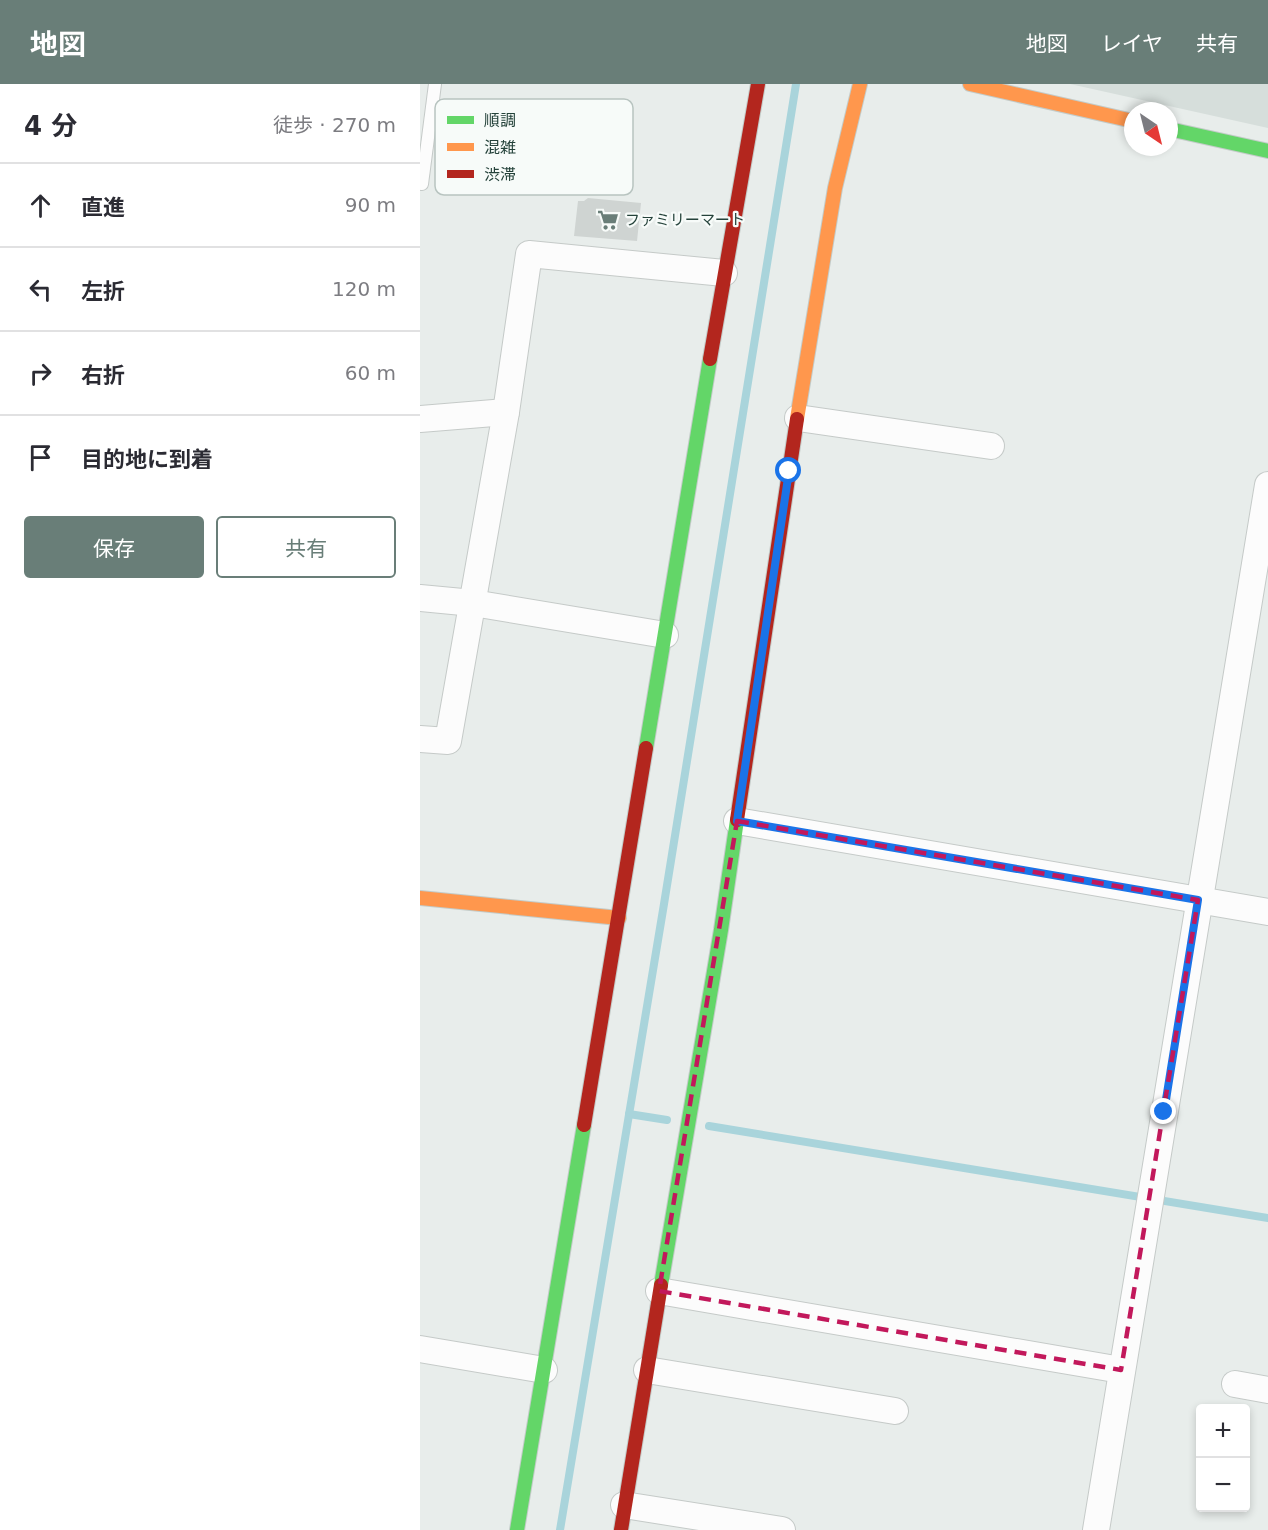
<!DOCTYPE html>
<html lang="ja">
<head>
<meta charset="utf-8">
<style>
  body { margin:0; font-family:"DejaVu Sans","Noto Sans JP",sans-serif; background:#f7f7f7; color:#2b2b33 }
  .controls { position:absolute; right:18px; bottom:18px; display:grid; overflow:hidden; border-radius:6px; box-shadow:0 3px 9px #0003 }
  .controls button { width:54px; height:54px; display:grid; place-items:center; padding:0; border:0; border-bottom:2px solid #e1e1e2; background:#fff; color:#2b2b33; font:30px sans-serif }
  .compass { position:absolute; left:704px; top:18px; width:54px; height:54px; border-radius:50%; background:#fff; box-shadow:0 3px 9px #0003; rotate:145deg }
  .stop { position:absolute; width:18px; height:18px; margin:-14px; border:4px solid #1a73e8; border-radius:50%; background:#fff }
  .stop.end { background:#1a73e8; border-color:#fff; box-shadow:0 2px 6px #0008 }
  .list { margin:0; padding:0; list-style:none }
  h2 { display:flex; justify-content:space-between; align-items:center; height:78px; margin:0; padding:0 24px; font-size:26px }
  h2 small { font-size:20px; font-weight:400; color:#7c7c81 }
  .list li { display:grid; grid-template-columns:39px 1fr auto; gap:18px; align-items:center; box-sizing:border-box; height:84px; padding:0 24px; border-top:2px solid #e1e1e2 }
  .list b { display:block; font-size:22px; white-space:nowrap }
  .list em { font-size:20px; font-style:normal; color:#7c7c81 }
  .actions { display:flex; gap:12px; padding:18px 24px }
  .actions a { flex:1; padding:14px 0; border:2px solid #697e78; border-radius:6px; text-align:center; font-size:21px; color:#697e78 }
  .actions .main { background:#697e78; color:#fff }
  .icon { flex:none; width:33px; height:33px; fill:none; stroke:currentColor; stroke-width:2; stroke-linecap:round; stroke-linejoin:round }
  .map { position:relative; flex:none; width:848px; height:1446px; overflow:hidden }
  header { display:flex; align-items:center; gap:36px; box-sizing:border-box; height:84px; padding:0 30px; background:#697e78; color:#fff }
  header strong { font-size:28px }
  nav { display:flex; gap:33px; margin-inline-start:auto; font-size:21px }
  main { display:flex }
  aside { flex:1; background:#fff }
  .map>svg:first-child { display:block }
  .built { fill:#d6dedb }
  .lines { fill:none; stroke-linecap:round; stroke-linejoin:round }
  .stream { stroke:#a9d4db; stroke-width:8 }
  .building { fill:#cfd4d2 }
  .lane-casing { stroke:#c5cac8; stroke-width:14 }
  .street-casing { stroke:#c5cac8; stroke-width:28 }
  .fast-casing { stroke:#c3cbc8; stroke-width:16 }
  .slow-casing { stroke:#c3cbc8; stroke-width:16 }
  .jam-casing { stroke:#c3cbc8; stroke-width:16 }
  .lane { stroke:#fcfcfc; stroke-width:12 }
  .street { stroke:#fcfcfc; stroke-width:26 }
  .fast { stroke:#63d668; stroke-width:14 }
  .slow { stroke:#ff974d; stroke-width:14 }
  .jam { stroke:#b3261e; stroke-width:14 }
  .route { stroke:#1a73e8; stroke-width:8 }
  .marked { fill:none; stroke:#c2185b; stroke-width:4.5; stroke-dasharray:12 8; stroke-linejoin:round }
  .labels { text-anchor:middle; stroke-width:4.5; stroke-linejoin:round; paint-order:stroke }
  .poi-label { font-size:15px; fill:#24423a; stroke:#f7fbf9; text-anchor:start }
  .key { fill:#f7fbf9; stroke:#b8c4c0; stroke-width:1.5 }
  .key-label { font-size:16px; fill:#24423a }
</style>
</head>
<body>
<header>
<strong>地図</strong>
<nav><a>地図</a><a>レイヤ</a><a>共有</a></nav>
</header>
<main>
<aside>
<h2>4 分<small>徒歩 · 270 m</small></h2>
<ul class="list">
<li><svg class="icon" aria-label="ahead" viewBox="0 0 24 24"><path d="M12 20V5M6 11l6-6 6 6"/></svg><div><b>直進</b></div><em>90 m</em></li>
<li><svg class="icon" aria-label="left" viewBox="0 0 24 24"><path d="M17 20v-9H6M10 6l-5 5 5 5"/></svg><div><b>左折</b></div><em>120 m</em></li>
<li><svg class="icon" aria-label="right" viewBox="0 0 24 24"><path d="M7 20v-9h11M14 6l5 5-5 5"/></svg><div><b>右折</b></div><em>60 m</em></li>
<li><svg class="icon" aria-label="arrive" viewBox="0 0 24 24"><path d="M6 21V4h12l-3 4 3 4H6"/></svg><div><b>目的地に到着</b></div></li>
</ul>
<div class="actions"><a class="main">保存</a><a>共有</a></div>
</aside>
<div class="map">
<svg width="848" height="1446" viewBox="0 0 848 1446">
  <rect width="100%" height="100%" fill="#e8edeb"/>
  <polygon class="built" points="650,0 848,0 848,44"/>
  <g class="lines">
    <g class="stream">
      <polyline points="209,1030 247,1036"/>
      <polyline points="289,1042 848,1134"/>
      <polyline points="140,1446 244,820 376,0"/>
    </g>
  </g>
  <polygon class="building" points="168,114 221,119 217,157 154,152 158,117 164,117"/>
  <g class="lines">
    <defs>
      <polyline id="lane" points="2,100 15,0"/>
      <g id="street">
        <polyline points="378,334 571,362"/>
        <polyline points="0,335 86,328"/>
        <polyline points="0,514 53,519 245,551"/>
        <polyline points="0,655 28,657 86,328 109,170 304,189"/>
        <polyline points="317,737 848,828"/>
        <polyline points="239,1207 701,1286"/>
        <polyline points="0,1265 124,1286"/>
        <polyline points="227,1286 475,1327"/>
        <polyline points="815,1300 848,1306"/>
        <polyline points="204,1421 362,1446"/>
        <polyline points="676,1446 848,401"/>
      </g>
      <g id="fast">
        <polyline points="749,45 848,67"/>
        <polyline points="226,664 290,275"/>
        <polyline points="241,1201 301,846 317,736"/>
        <polyline points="97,1446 164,1041"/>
      </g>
      <g id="slow">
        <polyline points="550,0 713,37"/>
        <polyline points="377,335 415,104 440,0"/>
        <polyline points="0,814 199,834"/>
      </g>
      <g id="jam">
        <polyline points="290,275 338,0"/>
        <polyline points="317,736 377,335"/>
        <polyline points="164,1041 226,664"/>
        <polyline points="201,1446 241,1201"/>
      </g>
    </defs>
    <use href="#lane" class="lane-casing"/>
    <use href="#street" class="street-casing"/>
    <use href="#fast" class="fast-casing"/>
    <use href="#slow" class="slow-casing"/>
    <use href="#jam" class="jam-casing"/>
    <use href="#lane" class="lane"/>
    <use href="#street" class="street"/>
    <use href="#fast" class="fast"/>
    <use href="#slow" class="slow"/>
    <use href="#jam" class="jam"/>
  </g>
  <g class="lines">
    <polyline class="route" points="369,387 317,737 778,816 744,1028"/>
  </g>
  <path class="marked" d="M317,737l461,79 -77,470 -462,-79z"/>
  <defs>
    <symbol id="supermarket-bare" viewBox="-9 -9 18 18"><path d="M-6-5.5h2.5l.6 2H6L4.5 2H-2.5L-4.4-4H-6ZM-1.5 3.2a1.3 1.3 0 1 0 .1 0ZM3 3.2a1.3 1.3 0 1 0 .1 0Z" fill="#697e78" stroke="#f7fbf9" stroke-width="2.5" paint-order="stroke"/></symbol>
  </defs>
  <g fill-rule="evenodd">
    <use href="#supermarket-bare" x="173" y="121" width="30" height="30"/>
  </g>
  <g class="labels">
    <g class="poi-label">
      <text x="205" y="141">ファミリーマート</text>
    </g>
  </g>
  <rect x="15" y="15" width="198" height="96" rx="9" class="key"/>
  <rect x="27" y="32" width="27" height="8" fill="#63d668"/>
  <rect x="27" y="59" width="27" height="8" fill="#ff974d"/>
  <rect x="27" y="86" width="27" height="8" fill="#b3261e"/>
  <g class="key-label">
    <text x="64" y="42">順調</text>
    <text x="64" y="69">混雑</text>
    <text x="64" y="96">渋滞</text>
  </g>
</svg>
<div class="controls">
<button>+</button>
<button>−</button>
</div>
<svg class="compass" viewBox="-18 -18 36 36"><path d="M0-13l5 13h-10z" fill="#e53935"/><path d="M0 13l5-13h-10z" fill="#7c7c81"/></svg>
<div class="stop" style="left:369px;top:387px"></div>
<div class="stop end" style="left:744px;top:1028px"></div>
</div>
</main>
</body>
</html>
